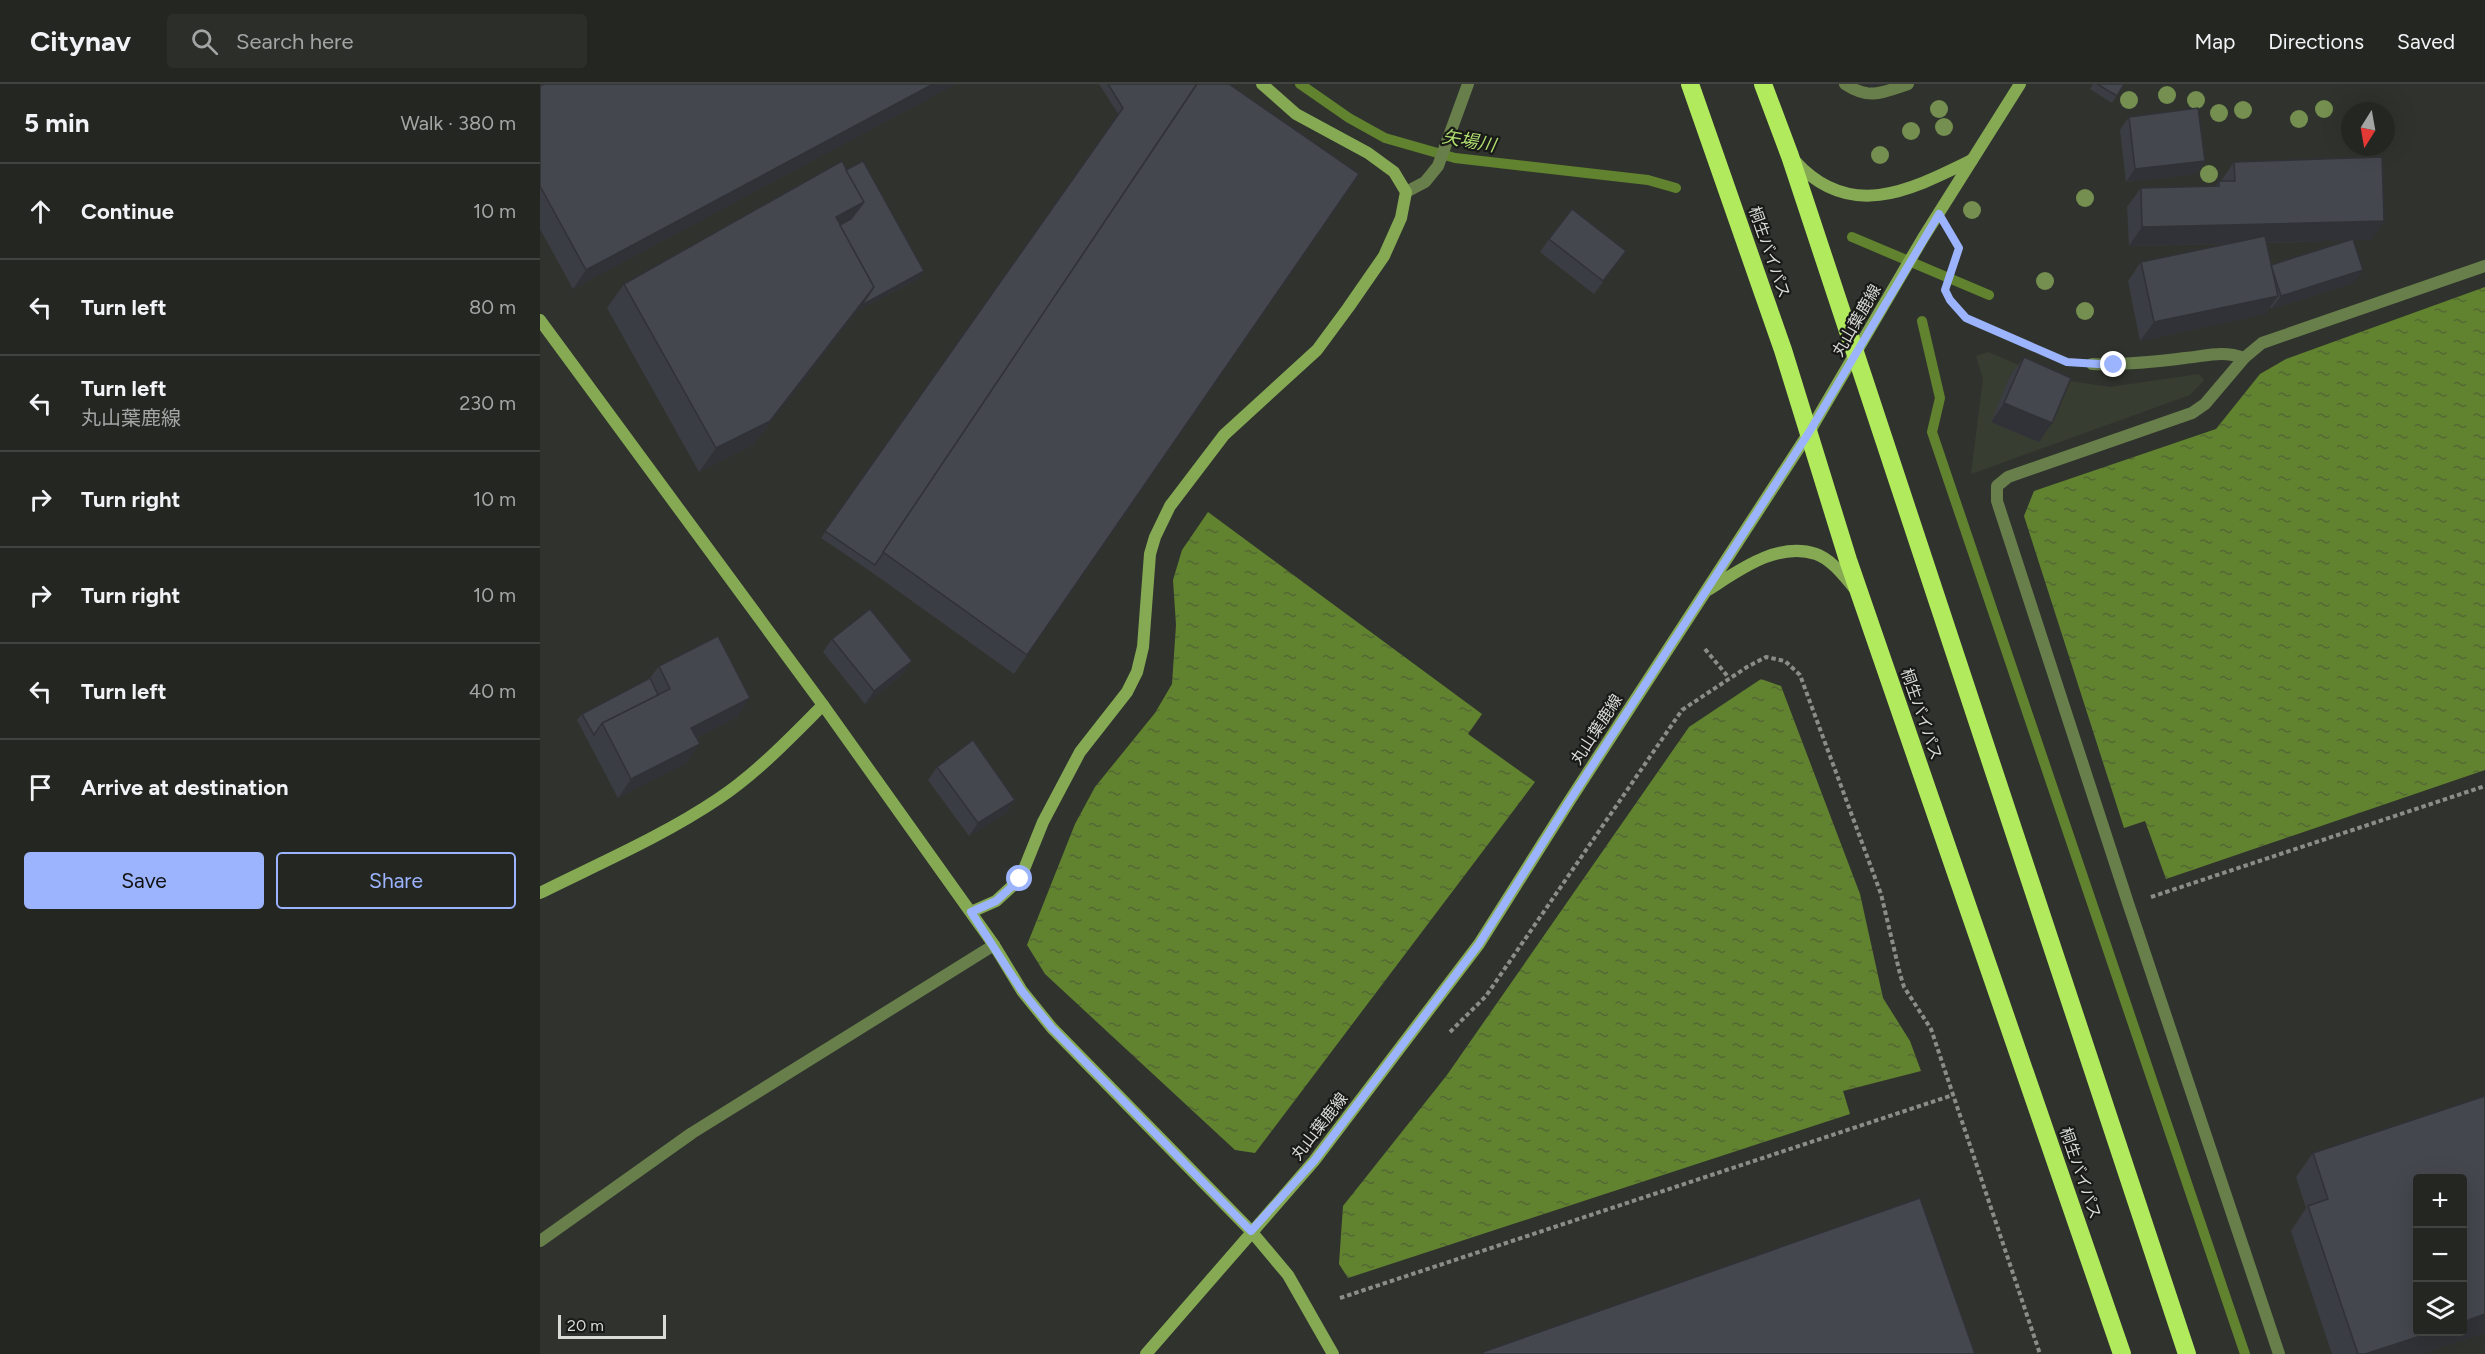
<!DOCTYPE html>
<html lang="en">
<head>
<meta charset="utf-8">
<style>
  body { margin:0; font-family:Figtree,"Noto Sans JP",sans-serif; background:#2c2e2a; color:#f1f3f6 }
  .controls { position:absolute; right:18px; bottom:18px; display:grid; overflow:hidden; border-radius:6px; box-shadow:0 6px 24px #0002 }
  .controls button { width:54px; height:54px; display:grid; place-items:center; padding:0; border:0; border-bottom:2px solid #414340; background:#242622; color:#f1f3f6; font:30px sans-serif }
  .compass { position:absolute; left:1801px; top:18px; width:54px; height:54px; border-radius:50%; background:#242622; box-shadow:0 6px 24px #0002; rotate:191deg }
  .scale { position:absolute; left:18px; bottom:15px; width:108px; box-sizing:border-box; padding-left:6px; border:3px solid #d9dbd7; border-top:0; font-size:16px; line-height:21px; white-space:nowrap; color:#d9dbd7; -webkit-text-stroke:4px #191a17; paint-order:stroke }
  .stop { position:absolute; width:18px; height:18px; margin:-14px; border:4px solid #9cb4fd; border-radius:50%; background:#fff }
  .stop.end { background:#9cb4fd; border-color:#fff; box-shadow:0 2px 6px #0008 }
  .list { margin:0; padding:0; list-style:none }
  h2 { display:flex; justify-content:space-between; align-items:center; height:78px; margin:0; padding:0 24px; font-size:26px }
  h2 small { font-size:20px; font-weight:400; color:#a3a5a5 }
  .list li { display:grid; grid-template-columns:39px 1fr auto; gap:18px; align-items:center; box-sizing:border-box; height:96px; padding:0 24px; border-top:2px solid #414340 }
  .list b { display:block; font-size:22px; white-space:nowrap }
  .list p { margin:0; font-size:20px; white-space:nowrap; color:#a3a5a5 }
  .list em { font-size:20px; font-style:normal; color:#a3a5a5 }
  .actions { display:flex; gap:12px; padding:18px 24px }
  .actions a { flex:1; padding:14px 0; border:2px solid #9cb4fd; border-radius:6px; text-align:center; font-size:21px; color:#9cb4fd }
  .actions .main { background:#9cb4fd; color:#111 }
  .icon { flex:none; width:33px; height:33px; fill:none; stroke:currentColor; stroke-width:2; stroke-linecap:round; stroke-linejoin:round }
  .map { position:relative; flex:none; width:1945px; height:1270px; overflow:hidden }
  header { display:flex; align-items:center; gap:36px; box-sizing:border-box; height:84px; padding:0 30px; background:#242622; border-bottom:2px solid #414340 }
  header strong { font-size:28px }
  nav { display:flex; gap:33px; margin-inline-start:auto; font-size:21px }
  .search { width:420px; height:54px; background:#2c2e2a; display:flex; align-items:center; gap:15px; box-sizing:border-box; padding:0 21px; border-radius:6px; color:#a3a5a5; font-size:22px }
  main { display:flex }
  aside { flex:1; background:#242622 }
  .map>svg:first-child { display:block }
  .built { fill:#383d31 }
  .water { fill:url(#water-ripples) }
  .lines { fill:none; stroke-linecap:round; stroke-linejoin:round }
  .stream { stroke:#61822e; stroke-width:10 }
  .path { stroke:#8b8d88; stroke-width:4; stroke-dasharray:4.5 3; stroke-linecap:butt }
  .lane { stroke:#687f4b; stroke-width:12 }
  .street { stroke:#687f4b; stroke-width:12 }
  .secondary { stroke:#86aa54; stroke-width:12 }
  .highway { stroke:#b1ea5d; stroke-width:18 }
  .tree { fill:#748f4f }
  .wall { fill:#3a3d43; fill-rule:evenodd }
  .shaded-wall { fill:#303237 }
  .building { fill:#44474e; stroke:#303237; stroke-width:1.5 }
  .route { stroke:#9cb4fd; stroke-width:8 }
  .labels { text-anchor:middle; stroke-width:4.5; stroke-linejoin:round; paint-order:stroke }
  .street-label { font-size:16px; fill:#d9dbd7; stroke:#191a17 }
  .water-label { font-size:18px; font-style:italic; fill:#b0df70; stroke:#191a17 }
</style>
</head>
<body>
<header>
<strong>Citynav</strong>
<div class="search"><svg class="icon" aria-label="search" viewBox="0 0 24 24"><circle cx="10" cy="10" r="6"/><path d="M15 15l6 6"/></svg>Search here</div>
<nav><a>Map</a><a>Directions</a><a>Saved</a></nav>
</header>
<main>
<aside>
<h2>5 min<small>Walk · 380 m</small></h2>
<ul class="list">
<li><svg class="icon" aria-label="ahead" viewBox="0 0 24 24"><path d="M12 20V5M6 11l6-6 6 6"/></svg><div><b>Continue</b></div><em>10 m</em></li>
<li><svg class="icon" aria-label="left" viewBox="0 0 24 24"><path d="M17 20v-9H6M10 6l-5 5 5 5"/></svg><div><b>Turn left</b></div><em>80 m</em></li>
<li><svg class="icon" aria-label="left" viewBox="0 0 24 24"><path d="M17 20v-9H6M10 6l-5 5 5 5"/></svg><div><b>Turn left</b><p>丸山葉鹿線</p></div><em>230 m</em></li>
<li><svg class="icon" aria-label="right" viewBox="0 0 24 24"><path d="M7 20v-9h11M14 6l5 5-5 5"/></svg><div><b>Turn right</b></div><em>10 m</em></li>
<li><svg class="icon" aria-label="right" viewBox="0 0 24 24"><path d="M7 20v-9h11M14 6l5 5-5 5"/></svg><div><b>Turn right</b></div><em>10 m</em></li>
<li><svg class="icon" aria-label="left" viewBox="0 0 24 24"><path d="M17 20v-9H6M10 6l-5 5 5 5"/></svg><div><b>Turn left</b></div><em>40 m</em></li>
<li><svg class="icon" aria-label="arrive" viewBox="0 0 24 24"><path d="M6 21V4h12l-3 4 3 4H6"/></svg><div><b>Arrive at destination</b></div></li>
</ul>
<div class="actions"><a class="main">Save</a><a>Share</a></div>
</aside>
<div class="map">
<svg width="1945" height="1270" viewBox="0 0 1945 1270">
  <defs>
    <pattern id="water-ripples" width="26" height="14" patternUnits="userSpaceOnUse" patternTransform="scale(1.5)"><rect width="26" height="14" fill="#61822e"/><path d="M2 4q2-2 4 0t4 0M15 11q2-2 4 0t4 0" fill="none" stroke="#546835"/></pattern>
  </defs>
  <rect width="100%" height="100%" fill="#30332d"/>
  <polygon class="built" points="1448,268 1509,294 1570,303 1659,290 1664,296 1650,311 1431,390 1443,295 1436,272"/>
  <g class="water">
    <polygon points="1945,203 1945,686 1626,795 1605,737 1584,744 1484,432 1494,407 1676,345 1720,290 1746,275"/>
    <polygon points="668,428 942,630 928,650 995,698 715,1069 695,1066 505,890 487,861 535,740 555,703 615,629 632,600 636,541 633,496 642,466"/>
    <polygon points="1221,595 1241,602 1320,810 1343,914 1370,957 1381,987 1303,1007 1310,1030 808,1194 799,1180 803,1122 907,991 1149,643"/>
  </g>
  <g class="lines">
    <g class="stream">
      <polyline points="760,0 809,34 845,54 915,74 1108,96 1136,104"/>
      <polyline points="1312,153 1449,211"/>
      <polyline points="1382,237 1400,314 1392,348 1705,1270"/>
    </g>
    <g class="path">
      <polyline points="1412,151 1419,164 1405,206 1410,216 1426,234 1528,278"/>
      <polyline points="1165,565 1189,594"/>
      <polyline points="1611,813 1945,702"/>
      <polyline points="910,948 946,912 1142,626 1207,583 1226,573 1245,577 1260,591 1341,810 1360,890 1364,903 1391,945 1500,1270"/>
      <polyline points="800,1214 1413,1011"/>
    </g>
    <g class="lane">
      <path d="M1305,0c24,16 37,9 63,0"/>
      <polyline points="866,108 885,98 898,82 928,0"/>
      <path d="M1552,280c31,1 62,-2 93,-6 21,-2 38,-8 59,0l-39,46 -13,9 -184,64 -11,9v15l131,402 151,451"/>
    </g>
    <g class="street">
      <polyline points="1704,274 1722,259 1945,182"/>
      <polyline points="0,1157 152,1049 454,861"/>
    </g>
    <g class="secondary">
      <path d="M1255,77c55,61 116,29 177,-1"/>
      <polyline points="0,236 283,621 454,861 482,907 512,944 711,1147 748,1191 793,1270"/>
      <path d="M1168,506c30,-19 69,-49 108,-36 15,5 28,22 38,34"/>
      <path d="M0,809c60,-30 123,-57 178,-94 39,-26 72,-61 105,-94"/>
      <polyline points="431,828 456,817 480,795 503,738 540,668 587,608 597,588 603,563 610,470 615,453 630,422 684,351 777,266 808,224 844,172 861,134 866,108 854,88 828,69 756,30 722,0"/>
      <polyline points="606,1270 774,1077 939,860 1030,716 1268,350 1383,154 1480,0"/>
    </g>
    <g class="highway">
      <polyline points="1150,0 1243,266 1308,476 1582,1270"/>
      <polyline points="1223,0 1250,72 1647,1270"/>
    </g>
  </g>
  <g class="tree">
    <circle cx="1627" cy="11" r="9"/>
    <circle cx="1589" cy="16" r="9"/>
    <circle cx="1656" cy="16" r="9"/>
    <circle cx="1399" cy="25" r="9"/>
    <circle cx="1784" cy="25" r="9"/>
    <circle cx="1703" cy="26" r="9"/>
    <circle cx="1679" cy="29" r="9"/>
    <circle cx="1759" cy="35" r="9"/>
    <circle cx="1404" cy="43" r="9"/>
    <circle cx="1371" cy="47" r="9"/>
    <circle cx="1340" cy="71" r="9"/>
    <circle cx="1669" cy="90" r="9"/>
    <circle cx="1545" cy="114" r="9"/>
    <circle cx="1432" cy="126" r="9"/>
    <circle cx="1505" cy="197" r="9"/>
    <circle cx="1545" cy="227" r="9"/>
  </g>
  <g class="wall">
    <polygon points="0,0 416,0 33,205 0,145"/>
    <polygon points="559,0 689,0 819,90 474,590 330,487 281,454 579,31"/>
    <polygon points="1553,0 1584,0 1572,19 1550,5"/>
    <polygon points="1589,33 1665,77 1656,90 1586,98 1580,46"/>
    <path d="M1694,78l150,59 -13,19h-17v43l-83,26v-3l-6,8 -125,27 -12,-60 13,-19 88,-18 -100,2 -2,-39 14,-19 75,-2 3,-5h2zM1808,156l-77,25 -5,-22 32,-1z"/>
    <polygon points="306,86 384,187 380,194 317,227 213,361 159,388 67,224 84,200"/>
    <polygon points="1009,155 1076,180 1054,210 1000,168"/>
    <polygon points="1484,273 1499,358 1451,338 1470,292"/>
    <polygon points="292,555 363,590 325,620 283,568"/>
    <polygon points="119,582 197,633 156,654 146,679 78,714 37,636 42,630 110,594"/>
    <polygon points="397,683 475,716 466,729 429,752 388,696"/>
    <polygon points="1945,1012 1945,1249 1881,1270 1792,1270 1751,1147 1766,1124 1756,1093 1773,1069"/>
  </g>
  <g class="shaded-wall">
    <polygon points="393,0 416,0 33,205 46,186"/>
    <polygon points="1331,0 1339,0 1328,4"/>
    <polygon points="1665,77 1656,90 1586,98 1595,85"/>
    <polygon points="324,118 307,142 285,154 296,133"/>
    <polygon points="1844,137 1831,156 1589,162 1602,143"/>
    <polygon points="1823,186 1814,199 1731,225 1741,212"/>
    <polygon points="384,187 380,194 317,227 213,361 159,388 176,364 334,203"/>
    <polygon points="1738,212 1725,230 1600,257 1614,238"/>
    <polygon points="1464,319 1512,339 1499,358 1451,338"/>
    <polygon points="372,577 363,590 325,620 334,607"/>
    <polygon points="210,614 197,633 138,663 151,644"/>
    <polygon points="160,660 146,679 78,714 91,695"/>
    <polygon points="475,716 466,729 429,752 438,739"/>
    <polygon points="1945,1230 1945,1249 1881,1270 1825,1270 1893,1248 1923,1248 1923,1238"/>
  </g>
  <g class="building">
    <polygon points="4,0 393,0 46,186 0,102 0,2"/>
    <polygon points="568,0 657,0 335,481 285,447 583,24"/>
    <polygon points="657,0 689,0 819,90 487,571 343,468"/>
    <polygon points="1557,0 1584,0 1577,12"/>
    <polygon points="1658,24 1665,77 1595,85 1589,33"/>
    <polygon points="1842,73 1844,137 1602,143 1601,104 1679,102 1679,97 1695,97 1694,78"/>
    <polygon points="302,77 324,118 296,133 334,203 230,337 176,364 84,200"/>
    <polygon points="323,77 384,187 322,221 334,203 300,141 311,135 324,118 306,86"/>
    <polygon points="1032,125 1086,167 1063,197 1009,155"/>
    <polygon points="1725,152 1738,212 1614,238 1601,178"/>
    <polygon points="1813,155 1823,186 1741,212 1731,181"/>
    <polygon points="1484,273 1531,294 1512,339 1464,319"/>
    <polygon points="330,525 372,577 334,607 292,555"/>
    <polygon points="178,552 210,614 151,644 160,660 91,695 62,639 130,605 119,582"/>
    <polygon points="110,594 118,611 62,639 54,651 42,630"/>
    <polygon points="433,656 475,716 438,739 397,683"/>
    <polygon points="1945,1012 1945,1230 1923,1238 1923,1095 1878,1095 1878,1248 1893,1248 1825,1270 1818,1270 1768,1122 1788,1115 1773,1069"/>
    <polygon points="1380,1114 1435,1270 943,1270 943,1268"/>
  </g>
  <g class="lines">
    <polyline class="route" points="480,795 456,817 431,828 482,907 512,944 711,1147 774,1077 939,860 1030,716 1268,350 1399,130 1419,164 1405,206 1410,216 1426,234 1527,278 1574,281"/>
  </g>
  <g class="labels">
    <g class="street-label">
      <text transform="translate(1230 168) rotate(71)" y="6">桐生バイパス</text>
      <text transform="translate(1316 236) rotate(-60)" y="6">丸山葉鹿線</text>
      <text transform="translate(1382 630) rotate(71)" y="6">桐生バイパス</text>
      <text transform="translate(1056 645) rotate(-57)" y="6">丸山葉鹿線</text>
      <text transform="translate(779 1042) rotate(-52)" y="6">丸山葉鹿線</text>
      <text transform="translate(1541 1089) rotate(71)" y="6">桐生バイパス</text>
    </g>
    <g class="water-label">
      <text transform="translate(929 57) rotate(10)" y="6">矢場川</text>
    </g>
  </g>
</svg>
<div class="controls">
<button>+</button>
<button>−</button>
<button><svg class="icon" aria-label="layers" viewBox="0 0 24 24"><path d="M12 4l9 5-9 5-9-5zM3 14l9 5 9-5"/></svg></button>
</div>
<svg class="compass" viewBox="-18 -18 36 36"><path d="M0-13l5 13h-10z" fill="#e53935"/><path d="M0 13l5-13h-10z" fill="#a3a5a5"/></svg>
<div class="scale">20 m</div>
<div class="stop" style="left:480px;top:795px"></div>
<div class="stop end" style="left:1574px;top:281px"></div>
</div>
</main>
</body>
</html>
